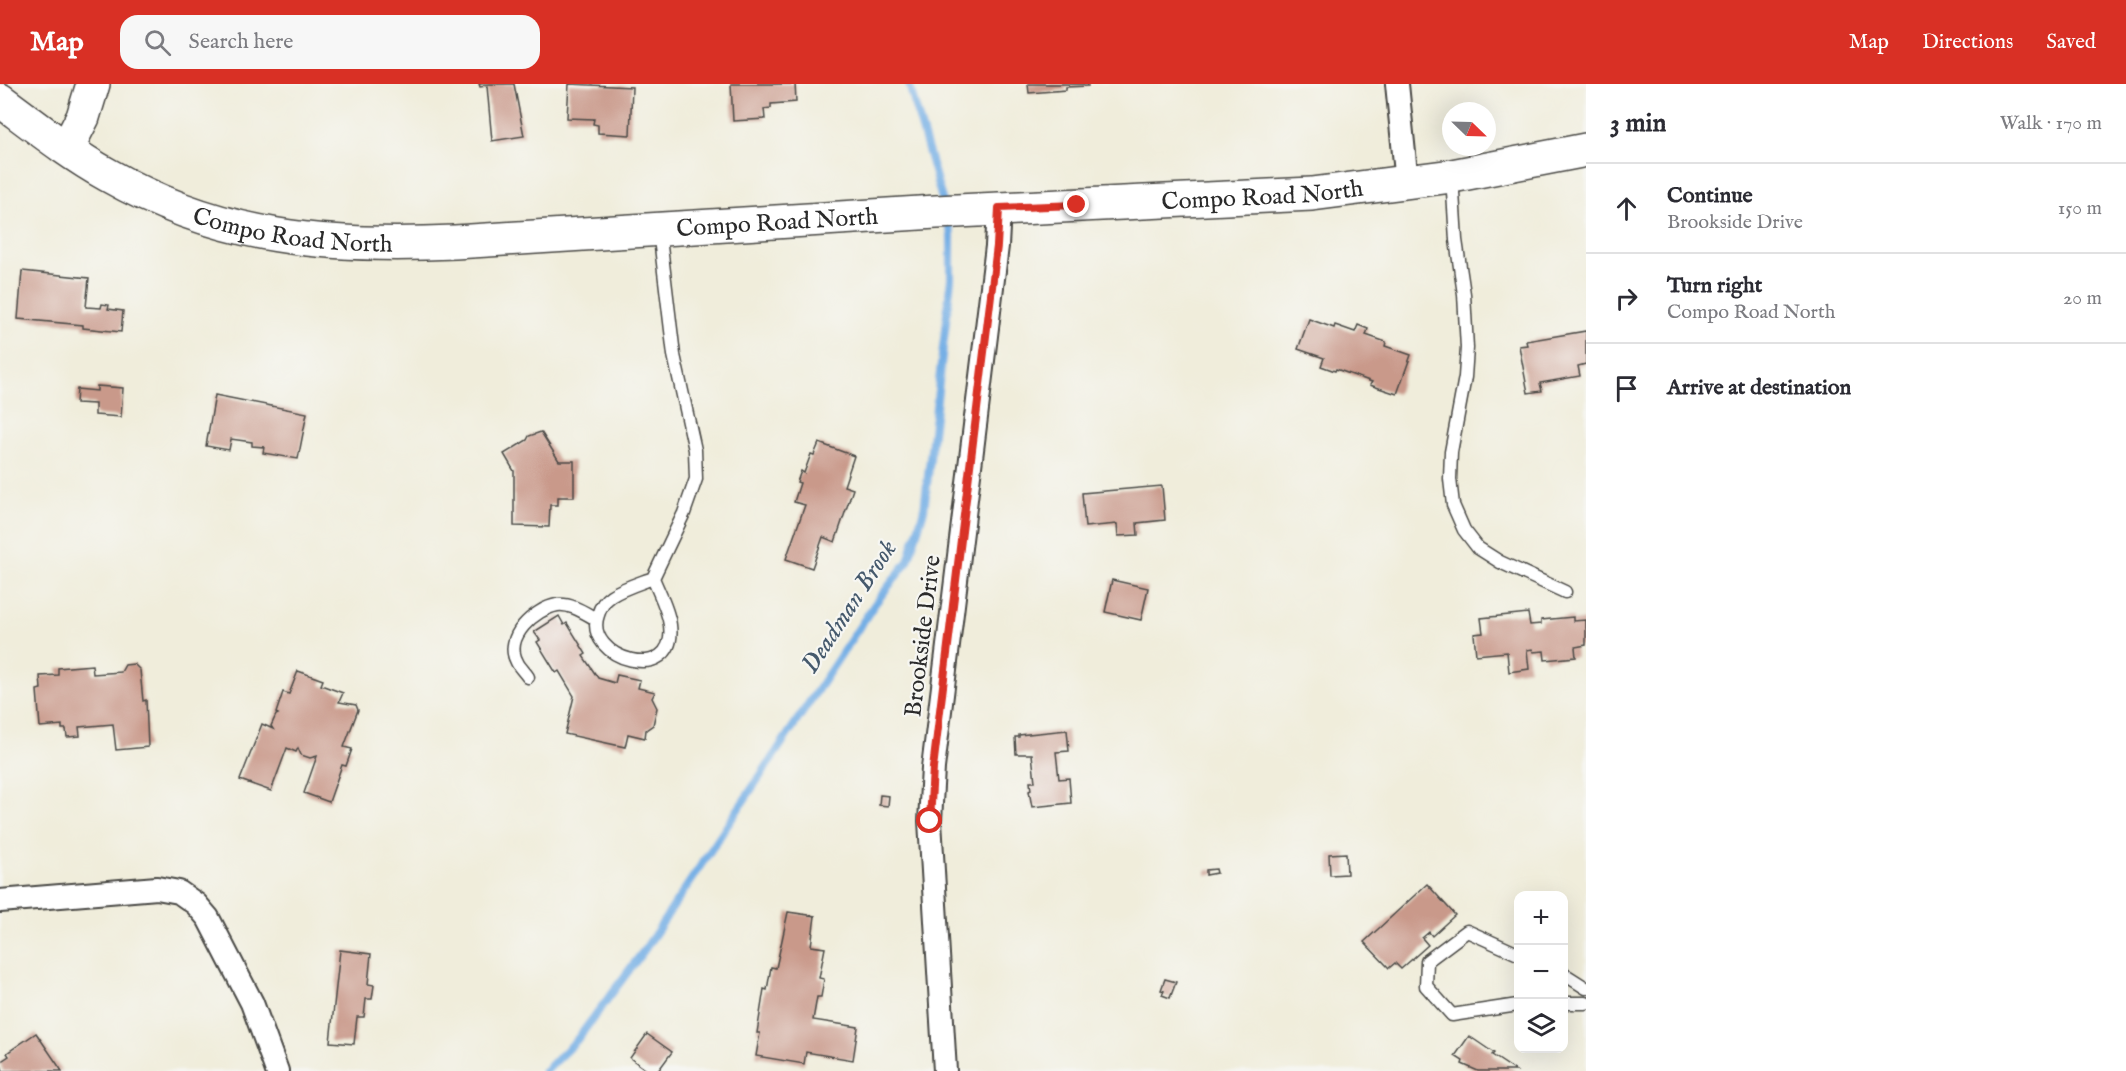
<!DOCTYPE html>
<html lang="en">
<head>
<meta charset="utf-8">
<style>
  body { margin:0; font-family:"IM FELL English",serif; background:#f7f7f7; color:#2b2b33 }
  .controls { position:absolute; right:18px; bottom:18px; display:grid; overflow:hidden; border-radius:12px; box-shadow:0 6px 24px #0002 }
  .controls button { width:54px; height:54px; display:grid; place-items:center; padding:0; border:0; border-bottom:2px solid #e1e1e2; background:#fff; color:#2b2b33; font:30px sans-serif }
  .compass { position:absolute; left:1442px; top:18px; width:54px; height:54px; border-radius:50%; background:#fff; box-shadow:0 6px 24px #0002; rotate:113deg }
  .stop { position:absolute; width:18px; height:18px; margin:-14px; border:4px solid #d93025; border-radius:50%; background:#fff }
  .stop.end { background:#d93025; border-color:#fff; box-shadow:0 2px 6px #0008 }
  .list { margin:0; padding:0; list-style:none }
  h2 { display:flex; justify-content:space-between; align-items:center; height:78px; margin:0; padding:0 24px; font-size:26px }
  h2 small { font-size:20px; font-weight:400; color:#7c7c81 }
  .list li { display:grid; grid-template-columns:39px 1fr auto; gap:18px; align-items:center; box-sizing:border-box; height:90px; padding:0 24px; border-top:2px solid #e1e1e2 }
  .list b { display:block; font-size:22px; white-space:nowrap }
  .list p { margin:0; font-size:20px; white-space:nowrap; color:#7c7c81 }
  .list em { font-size:20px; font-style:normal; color:#7c7c81 }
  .icon { flex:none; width:33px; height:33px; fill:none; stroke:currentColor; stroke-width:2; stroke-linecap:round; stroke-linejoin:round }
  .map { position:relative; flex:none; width:1586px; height:987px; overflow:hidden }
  header { display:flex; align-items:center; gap:36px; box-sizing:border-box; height:84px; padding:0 30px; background:#d93025; color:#fff }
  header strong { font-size:28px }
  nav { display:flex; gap:33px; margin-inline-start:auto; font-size:21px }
  .search { width:420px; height:54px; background:#f7f7f7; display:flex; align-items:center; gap:15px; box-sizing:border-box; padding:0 21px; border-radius:18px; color:#7c7c81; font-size:22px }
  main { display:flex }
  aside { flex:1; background:#fff }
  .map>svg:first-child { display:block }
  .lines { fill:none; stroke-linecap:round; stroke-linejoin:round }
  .stream { stroke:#75afe5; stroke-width:8 }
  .building { fill:#c9998a }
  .service-casing { stroke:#494845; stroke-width:15 }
  .minor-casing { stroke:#494845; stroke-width:26 }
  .secondary-casing { stroke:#494845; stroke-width:36 }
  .service { stroke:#fff; stroke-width:12 }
  .minor { stroke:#fff; stroke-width:22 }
  .secondary { stroke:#fff; stroke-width:33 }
  .route { stroke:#d93025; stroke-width:8 }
  .labels { text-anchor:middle; stroke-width:4.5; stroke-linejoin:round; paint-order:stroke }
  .street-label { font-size:24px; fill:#2b2b2b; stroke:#f6f6f2 }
  .water-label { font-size:26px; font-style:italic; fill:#45596c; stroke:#f6f6f2 }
</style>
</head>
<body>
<header>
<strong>Map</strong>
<div class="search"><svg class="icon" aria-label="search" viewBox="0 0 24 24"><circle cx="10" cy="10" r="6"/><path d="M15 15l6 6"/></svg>Search here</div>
<nav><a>Map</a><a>Directions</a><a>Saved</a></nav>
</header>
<main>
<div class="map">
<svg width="1586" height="987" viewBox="0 0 1586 987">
  <rect width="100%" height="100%" fill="#f6f6f2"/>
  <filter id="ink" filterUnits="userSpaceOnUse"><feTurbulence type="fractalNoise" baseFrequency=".0167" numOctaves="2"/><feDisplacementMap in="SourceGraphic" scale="12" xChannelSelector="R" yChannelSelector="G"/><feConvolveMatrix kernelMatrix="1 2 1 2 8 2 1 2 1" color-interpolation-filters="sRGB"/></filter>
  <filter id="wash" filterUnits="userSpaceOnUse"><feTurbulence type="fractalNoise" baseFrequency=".008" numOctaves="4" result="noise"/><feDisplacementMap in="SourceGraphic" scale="24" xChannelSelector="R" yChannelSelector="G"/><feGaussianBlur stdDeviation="1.35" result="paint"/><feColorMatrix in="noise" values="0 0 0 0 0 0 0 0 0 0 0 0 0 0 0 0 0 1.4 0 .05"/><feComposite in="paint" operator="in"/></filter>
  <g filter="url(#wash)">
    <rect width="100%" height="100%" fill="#f0eddb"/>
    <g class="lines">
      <g class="stream">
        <polyline points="909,0 944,122"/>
        <polyline points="545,987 576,957 645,865 874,521 908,477 924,426 951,195 951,150 947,134"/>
      </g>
    </g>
    <g id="blocks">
      <g class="building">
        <polygon points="479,0 514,0 524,52 492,57 487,2 480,3"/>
        <polygon points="569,0 632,3 630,51 598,49 598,41 593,40 594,35 567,34"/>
        <polygon points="731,0 795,0 796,18 771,20 771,24 764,25 765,35 733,37"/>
        <polygon points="1028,0 1088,0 1088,2 1066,3 1066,6 1029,9"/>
        <polygon points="22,187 89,194 86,223 101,224 102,220 109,221 108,225 123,227 121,248 83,244 83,241 18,235"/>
        <polygon points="1309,235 1334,244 1335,241 1355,248 1358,241 1368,245 1366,251 1386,258 1385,262 1411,271 1397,310 1370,301 1372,298 1336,285 1335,287 1321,282 1324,274 1298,265"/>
        <polygon points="1586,247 1586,280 1578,282 1580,292 1540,299 1542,307 1528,309 1519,262 1527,261 1526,257"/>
        <polygon points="97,302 123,304 121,333 95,331 95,320 76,319 77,305 97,307"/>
        <polygon points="215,311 307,329 298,375 263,369 264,363 252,362 252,358 231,355 229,366 206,362"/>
        <polygon points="541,348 559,377 574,377 574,413 558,413 558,421 550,421 549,443 514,442 514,387 504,370 527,356 529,352"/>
        <polygon points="819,359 854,372 844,402 853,405 835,458 823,453 812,484 786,475 805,421 794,418 800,399 797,398 801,387 804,389 811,370 814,371"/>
        <polygon points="1162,402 1165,436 1137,439 1138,451 1118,452 1117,440 1085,443 1082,409"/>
        <polygon points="1112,496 1148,504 1141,536 1105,528"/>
        <polygon points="1528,529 1530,541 1541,540 1541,536 1573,533 1573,537 1586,536 1586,561 1575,563 1576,573 1545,576 1544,567 1533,568 1532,565 1527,566 1529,585 1509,588 1507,568 1476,571 1474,550 1483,549 1481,534"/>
        <polygon points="559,532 564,541 567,539 586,570 583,572 598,594 615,599 617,591 640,596 638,604 655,608 652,614 657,624 653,641 646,646 645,654 628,650 625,663 565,650 574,612 559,587 556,589 537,558 540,556 534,548"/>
        <polygon points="134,580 140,586 143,617 146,616 148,663 116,666 113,640 79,643 80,652 67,653 66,645 62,645 62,641 40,643 37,606 41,605 40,592 58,591 58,584 92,581 93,590 121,588 125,581"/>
        <polygon points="298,587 323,596 321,601 343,609 339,618 356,621 358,626 344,663 352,665 346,682 342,681 329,718 304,709 317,672 310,674 301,671 298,664 296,668 287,664 271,707 240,696 262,640 273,645 271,642 276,631 278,630 276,629 283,608 289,610"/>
        <polygon points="1067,646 1069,667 1056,668 1059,695 1069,694 1071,719 1032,723 1029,707 1031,706 1030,698 1035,698 1032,670 1016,670 1015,653 1019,653 1019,651"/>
        <polygon points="880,711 889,712 888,722 879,721"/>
        <polygon points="1346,769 1347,790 1330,791 1329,770"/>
        <polygon points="1216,785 1217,789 1206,791 1206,786"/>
        <polygon points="1427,800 1455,831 1432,852 1429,848 1422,854 1428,861 1401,885 1395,879 1389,884 1364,858"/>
        <polygon points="788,828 815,832 811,862 825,864 819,894 824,895 821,913 817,913 813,936 858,943 853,976 806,968 804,980 756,972 760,949 757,949 764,905 767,906 771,883 776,884"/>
        <polygon points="340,866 371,870 368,900 374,901 372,915 366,915 364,933 357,933 354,960 330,958"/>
        <polygon points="1165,895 1176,898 1170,914 1162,911 1164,907 1161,906"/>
        <polygon points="36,949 62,987 3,987 0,978 9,972 7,969"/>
        <polygon points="647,950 672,968 658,987 648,987 630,974"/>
        <polygon points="1469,952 1494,969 1492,971 1516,987 1478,987 1462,980 1463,977 1455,972"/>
      </g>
    </g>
  </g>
  <g filter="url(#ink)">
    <use href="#blocks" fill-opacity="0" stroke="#494845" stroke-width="1.5"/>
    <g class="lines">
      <defs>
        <g id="service">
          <polyline points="1452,92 1456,156 1464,210 1467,264 1465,293 1451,368 1450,395 1453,421 1464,446 1478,464 1500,478 1565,508"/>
          <path d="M653,494c-13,5 -30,10 -42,18 -6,4 -11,12 -13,19 -16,44 80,72 72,10 -2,-16 -11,-32 -17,-47l31,-65 12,-34 -1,-29 -21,-95 -15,-125"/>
          <path d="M528,593c-3,-5 -9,-10 -11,-15 -14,-25 18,-53 40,-57 14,-2 28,8 39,14"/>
          <polyline points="1518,870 1467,847 1427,877 1426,902 1452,931 1518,921"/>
          <polyline points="1564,890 1586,904"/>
          <polyline points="1564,919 1586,919"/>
        </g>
        <g id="minor">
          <polyline points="1397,0 1407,99"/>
          <polyline points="0,817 157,804 179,808 196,820 208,834 252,919 277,987"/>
          <polyline points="945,987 930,737 933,684 997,162 999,124"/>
        </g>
        <g id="secondary">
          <path id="s1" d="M0,16c35,26 70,54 108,75 112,64 221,73 347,67l481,-30 376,-18 140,-18 134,-26"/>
          <polyline points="67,64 83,33 93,0"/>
        </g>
      </defs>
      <use href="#service" class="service-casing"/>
      <use href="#minor" class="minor-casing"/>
      <use href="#secondary" class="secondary-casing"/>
      <use href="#service" class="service"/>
      <use href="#minor" class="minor"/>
      <use href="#secondary" class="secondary"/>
    </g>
  </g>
  <g class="lines" filter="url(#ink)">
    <polyline class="route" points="930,737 933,684 997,162 999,124 1077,121"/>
  </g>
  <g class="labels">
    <g class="street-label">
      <text dy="8" stroke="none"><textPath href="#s1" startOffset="1299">Compo Road North</textPath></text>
      <text dy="8" stroke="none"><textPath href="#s1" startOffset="813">Compo Road North</textPath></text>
      <text dy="8" stroke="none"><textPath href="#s1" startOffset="327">Compo Road North</textPath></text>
      <text transform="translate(922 552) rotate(-83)" y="8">Brookside Drive</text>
    </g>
    <g class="water-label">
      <text transform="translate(848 522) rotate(-57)" y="9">Deadman Brook</text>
    </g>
  </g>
</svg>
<div class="controls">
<button>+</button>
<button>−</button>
<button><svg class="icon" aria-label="layers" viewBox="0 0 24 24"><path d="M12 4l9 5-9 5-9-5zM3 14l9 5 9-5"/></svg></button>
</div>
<svg class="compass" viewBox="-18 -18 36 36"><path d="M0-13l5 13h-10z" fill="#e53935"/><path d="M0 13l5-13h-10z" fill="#7c7c81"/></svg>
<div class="stop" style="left:930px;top:737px"></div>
<div class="stop end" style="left:1077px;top:121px"></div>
</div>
<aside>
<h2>3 min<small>Walk · 170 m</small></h2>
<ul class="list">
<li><svg class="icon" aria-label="ahead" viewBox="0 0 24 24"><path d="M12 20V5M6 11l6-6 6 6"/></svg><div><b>Continue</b><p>Brookside Drive</p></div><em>150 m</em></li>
<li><svg class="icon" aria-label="right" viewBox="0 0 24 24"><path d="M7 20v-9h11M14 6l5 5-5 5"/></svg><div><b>Turn right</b><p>Compo Road North</p></div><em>20 m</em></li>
<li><svg class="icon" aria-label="arrive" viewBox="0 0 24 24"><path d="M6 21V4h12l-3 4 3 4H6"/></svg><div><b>Arrive at destination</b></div></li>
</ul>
</aside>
</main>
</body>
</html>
